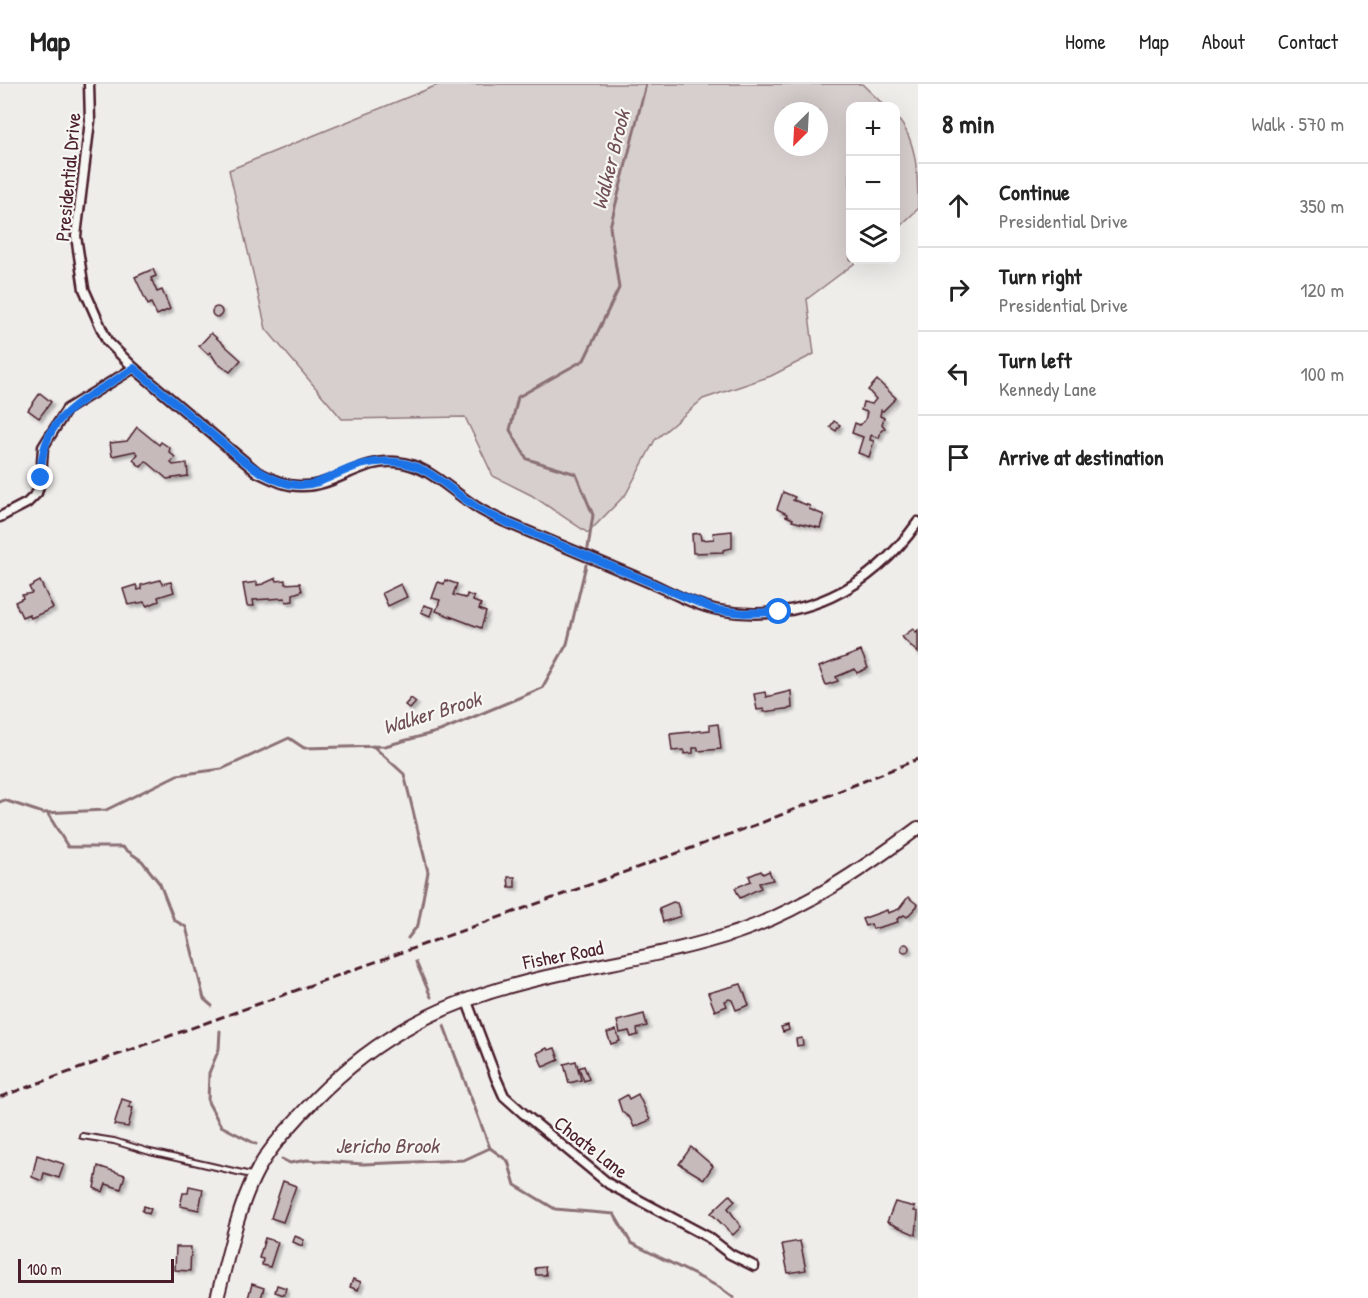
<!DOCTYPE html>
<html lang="en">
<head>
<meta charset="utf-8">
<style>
  body { margin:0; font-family:"Patrick Hand",sans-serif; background:#f6f6f6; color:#222 }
  .controls { position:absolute; right:18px; top:18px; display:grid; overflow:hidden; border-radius:12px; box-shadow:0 6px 24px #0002 }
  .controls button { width:54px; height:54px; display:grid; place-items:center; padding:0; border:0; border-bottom:2px solid #e0e0e0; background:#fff; color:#222; font:30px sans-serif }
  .compass { position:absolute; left:774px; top:18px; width:54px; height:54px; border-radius:50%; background:#fff; box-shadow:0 6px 24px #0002; rotate:204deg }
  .scale { position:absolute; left:18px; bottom:15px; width:156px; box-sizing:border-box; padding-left:6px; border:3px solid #4a1f2b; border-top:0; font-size:16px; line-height:21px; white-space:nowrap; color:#4a1f2b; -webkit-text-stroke:4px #f6f6f2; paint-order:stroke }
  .stop { position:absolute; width:18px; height:18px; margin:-14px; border:4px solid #1a73e8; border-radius:50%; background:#fff }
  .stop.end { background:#1a73e8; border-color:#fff; box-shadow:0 2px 6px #0008 }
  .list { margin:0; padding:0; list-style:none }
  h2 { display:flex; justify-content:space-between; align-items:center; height:78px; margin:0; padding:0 24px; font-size:26px }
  h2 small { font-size:20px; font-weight:400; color:#767676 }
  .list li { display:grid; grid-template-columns:39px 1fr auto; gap:18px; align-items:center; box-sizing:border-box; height:84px; padding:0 24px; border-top:2px solid #e0e0e0 }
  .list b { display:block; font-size:22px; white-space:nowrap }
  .list p { margin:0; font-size:20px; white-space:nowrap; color:#767676 }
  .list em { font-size:20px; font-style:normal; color:#767676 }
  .icon { flex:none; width:33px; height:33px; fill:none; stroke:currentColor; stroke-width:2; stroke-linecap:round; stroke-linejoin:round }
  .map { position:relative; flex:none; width:918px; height:1214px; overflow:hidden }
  header { display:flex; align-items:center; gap:36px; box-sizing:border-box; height:84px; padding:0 30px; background:#fff; border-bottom:2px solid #e0e0e0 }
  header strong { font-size:28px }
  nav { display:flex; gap:33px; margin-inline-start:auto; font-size:21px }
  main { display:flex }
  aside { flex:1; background:#fff }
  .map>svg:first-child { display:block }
  .green { fill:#d7cfce; stroke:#90777c; stroke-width:1.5; fill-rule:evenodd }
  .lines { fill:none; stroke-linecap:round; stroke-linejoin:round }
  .stream { stroke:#8a6f74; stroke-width:3 }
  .building { fill:#c6babb; stroke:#4a1f2b; stroke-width:1.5; filter:url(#shadow) }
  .lane-casing { stroke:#4a1f2b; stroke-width:8 }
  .street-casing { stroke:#4a1f2b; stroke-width:13 }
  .secondary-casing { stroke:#4a1f2b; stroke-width:16 }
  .lane { stroke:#f6f6f2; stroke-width:4 }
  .street { stroke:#f6f6f2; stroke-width:8 }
  .secondary { stroke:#f6f6f2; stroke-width:12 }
  .rail { stroke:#4a1f2b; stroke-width:3; stroke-dasharray:9 4.5; stroke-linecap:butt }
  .route { stroke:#1a73e8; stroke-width:8 }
  .labels { text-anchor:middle; stroke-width:4.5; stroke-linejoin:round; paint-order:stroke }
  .street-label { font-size:20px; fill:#4a1f2b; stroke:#f6f6f2 }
  .water-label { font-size:21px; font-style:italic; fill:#6f4e56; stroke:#f6f6f2 }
</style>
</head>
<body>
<header>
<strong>Map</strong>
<nav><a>Home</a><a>Map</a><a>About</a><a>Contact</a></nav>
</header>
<main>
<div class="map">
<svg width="918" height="1214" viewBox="0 0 918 1214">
  <defs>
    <filter id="shadow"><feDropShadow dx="3" dy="3" stdDeviation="1.5" flood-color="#0004"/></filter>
  </defs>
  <rect width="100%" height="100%" fill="#efedea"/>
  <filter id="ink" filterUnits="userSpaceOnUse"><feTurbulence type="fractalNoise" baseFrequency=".0167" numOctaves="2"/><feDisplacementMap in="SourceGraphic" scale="12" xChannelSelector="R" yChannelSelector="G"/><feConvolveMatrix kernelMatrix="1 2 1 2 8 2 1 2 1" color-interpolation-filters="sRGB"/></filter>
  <g filter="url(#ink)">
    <g class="green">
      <path d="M440,0h422l23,22h-35v154h9l-52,39 7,55 -43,22 -68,23 -48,41 -29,54 -38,39 -57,-38 -38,-19 -28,-59 -123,2 -76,-90 -37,-159zM783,27h36v36h-36z"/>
      <path d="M896,33c22,22 22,63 22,92l-22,21z"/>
    </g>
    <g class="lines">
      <g class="stream">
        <polyline points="588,464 593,431 576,390 527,375 510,346 518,313 584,276 619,204 610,143 646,0"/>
        <polyline points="373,662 404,690 428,788 418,841 408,854"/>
        <polyline points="0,718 4,716 43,729 106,726 177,691 222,685 289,654 304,664 385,662 440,647 542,604 567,560 586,481"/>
        <polyline points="48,730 68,763 122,763 142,777 160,800 174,836 186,843 204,915 212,922"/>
        <polyline points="416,878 431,913"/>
        <polyline points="444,942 490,1064"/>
        <polyline points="220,947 219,965 209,989 208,1018 221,1042 256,1060"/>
        <polyline points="282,1075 290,1079 307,1076 363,1080 464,1076 490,1064 508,1077 515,1101 555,1125 614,1130 631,1159 719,1203 734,1214"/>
      </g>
    </g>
    <g class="building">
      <polygon points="153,185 156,192 151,194 157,208 162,206 170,225 157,231 151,219 148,221 135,193"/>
      <circle cx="217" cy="228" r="5"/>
      <polygon points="211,249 241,276 230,288 217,279 210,268 208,270 199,262"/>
      <polygon points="877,296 896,314 883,327 881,326 880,332 884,334 882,340 885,344 881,347 879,354 871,351 870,356 874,357 869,373 858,369 863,353 852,349 855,339 860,341 865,336 867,328 861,326 863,318 872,320 876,315 868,306"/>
      <polygon points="40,309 51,318 39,334 28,326"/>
      <polygon points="834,337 840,341 836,347 830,343"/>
      <polygon points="137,343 159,361 161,358 170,364 169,368 175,373 171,379 173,381 187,379 188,392 167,395 146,377 141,383 133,376 138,370 135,367 112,372 110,359 127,357"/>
      <polygon points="783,408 795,413 793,416 810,422 809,425 824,431 820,444 792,437 793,435 786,432 787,430 777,425"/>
      <polygon points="732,447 732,464 723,466 723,468 693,469 692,450 700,449 701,456 714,455 713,449"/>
      <polygon points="276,494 277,497 285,496 285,500 300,499 302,507 293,510 293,517 286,518 285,514 253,516 254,522 247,522 243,500 257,498 257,501 263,500"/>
      <polygon points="160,496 162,500 171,498 174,508 158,513 159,517 147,522 144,518 128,521 123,505 136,501 138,506 141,505 141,501"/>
      <polygon points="445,496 457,500 453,511 466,514 467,510 474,513 473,517 481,520 479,525 486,528 481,544 436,527 440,516 432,514 438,498 444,500"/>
      <polygon points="40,497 53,524 31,534 29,530 22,533 15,518 23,514 22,511 32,509 29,503"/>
      <polygon points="401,500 407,513 388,522 382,509"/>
      <polygon points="424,521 433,524 430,532 421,528"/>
      <polygon points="913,545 916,548 918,546 918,569 902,553"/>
      <polygon points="861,567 868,584 857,589 855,585 836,593 838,597 826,601 819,583"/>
      <polygon points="791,607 792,624 764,628 764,625 757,626 754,610 765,608 766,613"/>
      <polygon points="411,614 416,618 410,625 405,621"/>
      <polygon points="718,640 721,665 698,667 698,664 693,664 693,669 684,670 684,666 672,667 670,650 710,646 710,641"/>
      <polygon points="761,787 763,790 769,787 773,796 759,799 761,804 740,814 735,804 751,797 749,792"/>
      <polygon points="508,793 515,793 515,803 509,803"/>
      <polygon points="908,813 918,821 907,833 904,831 897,835 898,838 873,845 871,840 865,842 862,835 887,826 888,829 899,825"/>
      <polygon points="673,818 677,819 681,832 663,838 659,824"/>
      <circle cx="905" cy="864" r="4"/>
      <polygon points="741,900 749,921 736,926 732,916 729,915 725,917 727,922 715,927 708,909"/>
      <polygon points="644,930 647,942 637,945 638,951 631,953 629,947 620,949 617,937"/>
      <polygon points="788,941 789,946 783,948 781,943"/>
      <polygon points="616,946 620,957 611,960 607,949"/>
      <polygon points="802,954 803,961 797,962 796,955"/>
      <polygon points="547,964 548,966 555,964 559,976 543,983 537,969"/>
      <polygon points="576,977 581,996 569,999 564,980"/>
      <polygon points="584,982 589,995 584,997 579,984"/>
      <polygon points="638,1010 650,1036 634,1043 630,1034 622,1028 618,1016 627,1011 629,1015"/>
      <polygon points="122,1015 131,1018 129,1023 133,1024 128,1043 114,1041"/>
      <polygon points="691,1063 713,1082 704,1095 679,1080"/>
      <polygon points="37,1071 64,1080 59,1094 44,1089 42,1097 32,1093"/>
      <polygon points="98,1082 125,1091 121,1105 106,1100 103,1108 94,1104"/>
      <polygon points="283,1097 296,1102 283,1138 271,1134"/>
      <polygon points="189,1102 203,1105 199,1126 180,1122 183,1109 188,1109"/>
      <polygon points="730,1111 735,1117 728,1124 741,1143 733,1151 711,1129"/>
      <polygon points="895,1118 915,1123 914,1127 918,1128 916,1151 887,1138"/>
      <polygon points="144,1122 151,1125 149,1130 142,1127"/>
      <polygon points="295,1152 304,1156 302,1162 293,1158"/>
      <polygon points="265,1154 278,1158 270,1183 262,1181 263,1175 259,1174"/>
      <polygon points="800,1157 806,1186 788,1189 782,1160"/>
      <polygon points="176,1163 191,1163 190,1187 175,1186"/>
      <polygon points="545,1183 546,1191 536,1191 535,1184"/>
      <polygon points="353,1195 361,1198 358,1206 350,1203"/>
      <polygon points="252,1200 264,1204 261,1214 248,1214"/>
      <polygon points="277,1201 286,1204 284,1211 275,1208"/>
    </g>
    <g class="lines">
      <defs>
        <polyline id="lane" points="82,1052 114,1057 150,1068 251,1091"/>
        <g id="street">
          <path d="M89,0l1,37 -14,115 8,53 23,52 27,27 123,104c13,6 27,14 43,14 34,2 61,-28 96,-24 33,3 52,27 79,44 8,6 19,10 28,15 48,20 95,40 143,60 23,10 47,24 72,29 82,15 153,-21 200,-88"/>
          <polyline points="0,433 27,419 37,409 41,394 43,363 67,325 134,284"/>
          <polyline points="466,915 496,994 504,1012 523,1029 609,1100 708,1153 730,1170 754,1182"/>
        </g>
        <path id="secondary" d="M217,1214c11,-40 19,-84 37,-121 12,-25 31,-45 49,-65 63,-69 129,-106 219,-129 72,-19 144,-27 216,-51 64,-22 125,-63 180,-104"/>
      </defs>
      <use href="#lane" class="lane-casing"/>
      <use href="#street" class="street-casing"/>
      <use href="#secondary" class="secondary-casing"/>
      <use href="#lane" class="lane"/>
      <use href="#street" class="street"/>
      <use href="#secondary" class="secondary"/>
      <polyline class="rail" points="0,1013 761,739 918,675"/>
    </g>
  </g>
  <g class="lines" filter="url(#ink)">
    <path class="route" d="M41,394c-2,-65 47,-79 93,-110l105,89c81,64 87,-2 157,5 33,3 52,27 79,44 8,6 19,10 28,15l213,89 28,3 35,-1"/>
  </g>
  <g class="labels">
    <g class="street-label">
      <text transform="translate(68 93) rotate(-85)" y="7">Presidential Drive</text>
      <text transform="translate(563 871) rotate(-11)" y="7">Fisher Road</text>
      <text transform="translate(591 1063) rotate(38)" y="7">Choate Lane</text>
    </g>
    <g class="water-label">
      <text transform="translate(611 76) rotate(-76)" y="7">Walker Brook</text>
      <text transform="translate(432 629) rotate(-17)" y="7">Walker Brook</text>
      <text x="387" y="1069">Jericho Brook</text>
    </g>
  </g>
</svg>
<div class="controls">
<button>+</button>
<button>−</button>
<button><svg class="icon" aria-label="layers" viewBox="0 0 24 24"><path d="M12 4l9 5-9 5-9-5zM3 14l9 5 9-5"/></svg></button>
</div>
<svg class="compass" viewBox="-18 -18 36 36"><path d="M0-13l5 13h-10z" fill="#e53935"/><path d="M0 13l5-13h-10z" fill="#767676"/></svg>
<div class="scale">100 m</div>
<div class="stop" style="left:779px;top:528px"></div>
<div class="stop end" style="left:41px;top:394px"></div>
</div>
<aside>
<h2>8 min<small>Walk · 570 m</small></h2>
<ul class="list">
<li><svg class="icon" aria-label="ahead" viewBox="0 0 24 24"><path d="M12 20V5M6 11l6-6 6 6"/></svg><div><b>Continue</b><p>Presidential Drive</p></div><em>350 m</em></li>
<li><svg class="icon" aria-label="right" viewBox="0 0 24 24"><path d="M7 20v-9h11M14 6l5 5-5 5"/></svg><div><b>Turn right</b><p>Presidential Drive</p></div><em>120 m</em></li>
<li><svg class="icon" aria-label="left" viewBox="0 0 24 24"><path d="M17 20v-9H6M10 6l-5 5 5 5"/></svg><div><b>Turn left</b><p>Kennedy Lane</p></div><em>100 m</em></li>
<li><svg class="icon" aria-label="arrive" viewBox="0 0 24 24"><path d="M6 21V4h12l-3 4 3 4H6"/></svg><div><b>Arrive at destination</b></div></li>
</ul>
</aside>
</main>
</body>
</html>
